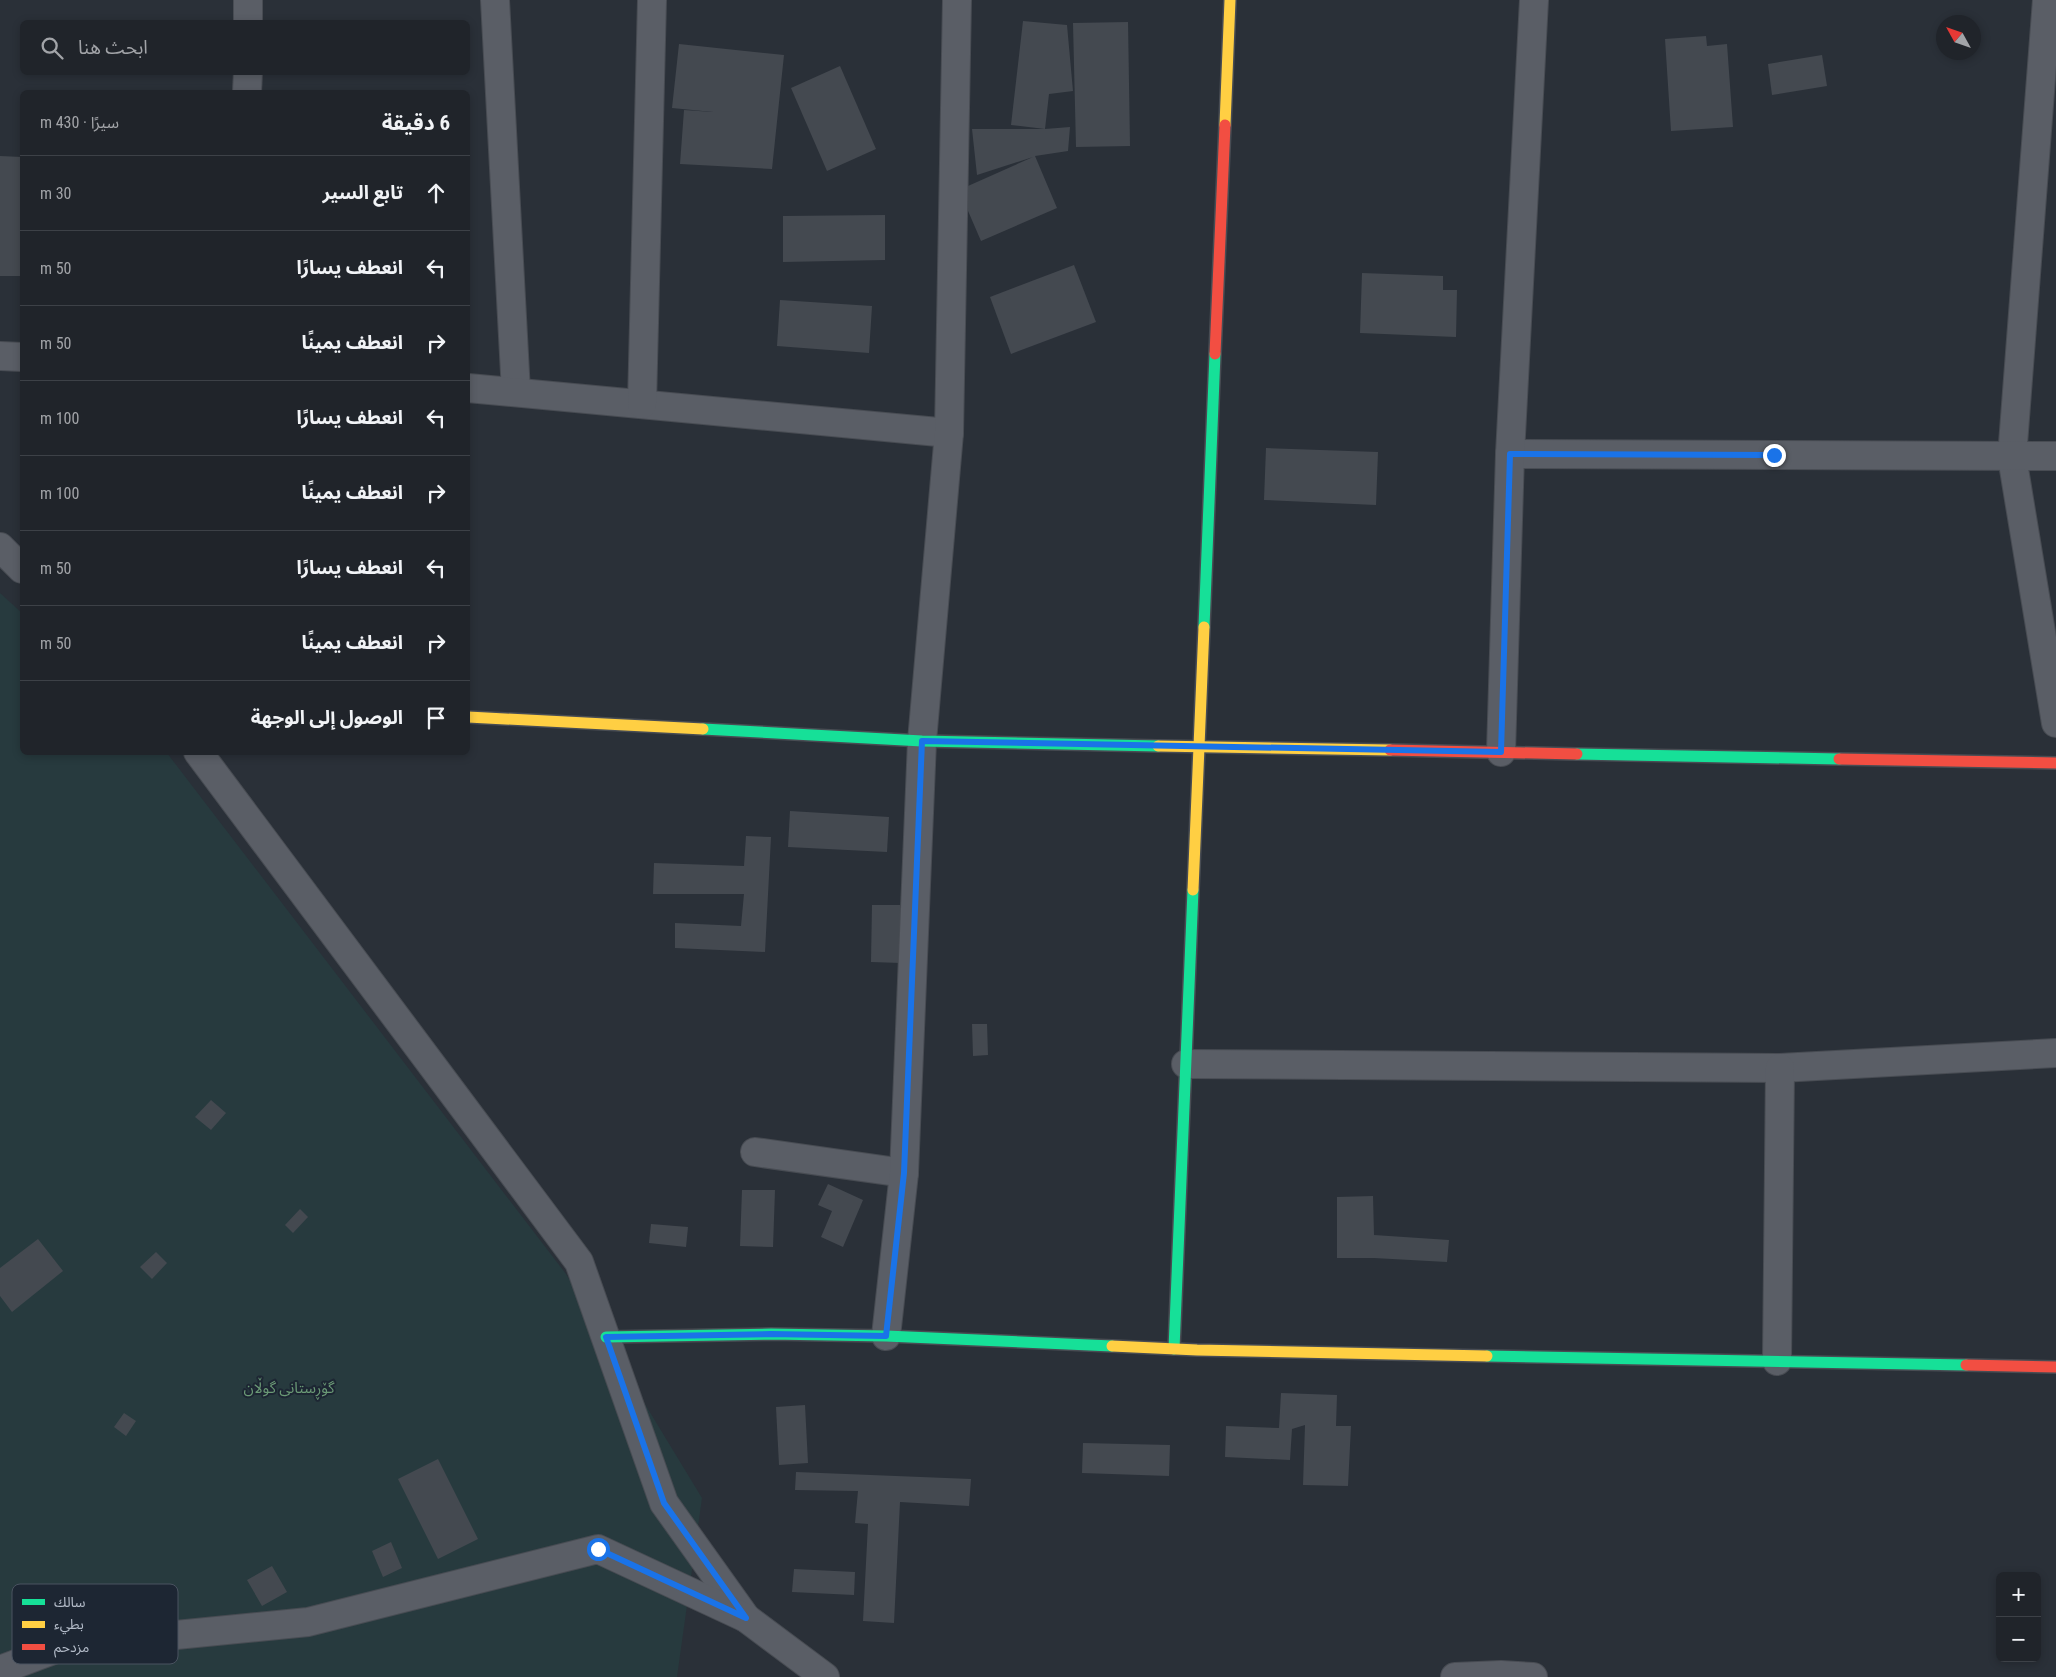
<!DOCTYPE html>
<html lang="ar">
<head>
<meta charset="utf-8">
<style>
  body { margin:0; font-family:"Roboto Condensed","Noto Sans Arabic",sans-serif; background:#282c32; color:#f1f3f6; direction:rtl }
  .controls { position:absolute; right:15px; bottom:15px; display:grid; overflow:hidden; border-radius:8px; box-shadow:0 2px 8px #0003 }
  .controls button { width:45px; height:45px; display:grid; place-items:center; padding:0; border:0; border-bottom:1px solid #3d4147; background:#20242a; color:#f1f3f6; font:25px sans-serif }
  .compass { position:absolute; left:1936px; top:15px; width:45px; height:45px; border-radius:50%; background:#20242a; box-shadow:0 2px 8px #0003; rotate:310deg }
  .stop { position:absolute; width:15px; height:15px; margin:-11px; border:4px solid #1a73e8; border-radius:50%; background:#fff }
  .stop.end { background:#1a73e8; border-color:#fff; box-shadow:0 1px 5px #0008 }
  .list { margin:0; padding:0; list-style:none }
  h2 { display:flex; justify-content:space-between; align-items:center; height:65px; margin:0; padding:0 20px; font-size:21px }
  h2 small { font-size:16px; font-weight:400; color:#a2a4a8 }
  .list li { display:grid; grid-template-columns:32px 1fr auto; gap:15px; align-items:center; box-sizing:border-box; height:75px; padding:0 20px; border-top:1px solid #3d4147 }
  .list b { display:block; font-size:19px; white-space:nowrap }
  .list em { font-size:16px; font-style:normal; color:#a2a4a8 }
  .icon { flex:none; width:28px; height:28px; fill:none; stroke:currentColor; stroke-width:2; stroke-linecap:round; stroke-linejoin:round }
  .map { position:relative; flex:none; width:2056px; height:1677px; overflow:hidden; direction:ltr }
  .search { position:absolute; background:#20242a; box-shadow:0 2px 8px #0003; left:20px; top:20px; width:450px; height:55px; display:flex; align-items:center; gap:12px; box-sizing:border-box; padding:0 18px; border-radius:8px; color:#a2a4a8; font-size:19px }
  .panel { position:absolute; background:#20242a; box-shadow:0 2px 8px #0003; left:20px; top:90px; width:450px; height:665px; border-radius:8px; direction:rtl }
  .map>svg:first-child { display:block }
  .green { fill:#273a3e }
  .building { fill:#444950 }
  .lines { fill:none; stroke-linecap:round; stroke-linejoin:round }
  .street-casing { stroke:#484c53; stroke-width:30 }
  .fast-casing { stroke:#484c53; stroke-width:14 }
  .slow-casing { stroke:#484c53; stroke-width:14 }
  .jam-casing { stroke:#484c53; stroke-width:14 }
  .street { stroke:#5a5e66; stroke-width:28 }
  .fast { stroke:#16e098; stroke-width:11 }
  .slow { stroke:#ffcf43; stroke-width:11 }
  .jam { stroke:#f24e42; stroke-width:11 }
  .route { stroke:#1a73e8; stroke-width:6 }
  .labels { text-anchor:middle; stroke-width:4; stroke-linejoin:round; paint-order:stroke }
  .park-label { font-size:15px; fill:#6b9a76; stroke:#1d2633 }
  .key { fill:#1d2633; stroke:#4a5360; stroke-width:1 }
  .key-label { font-size:14px; fill:#b4bcc9 }
</style>
</head>
<body>
<div class="map">
<svg width="2056" height="1677" viewBox="0 0 2056 1677">
  <rect width="100%" height="100%" fill="#2a3038"/>
  <polygon class="green" points="0,593 22,613 22,752 167,753 566,1274 702,1498 677,1677 0,1677"/>
  <g class="building">
    <polygon points="1023,21 1067,25 1073,91 1049,94 1045,129 1070,127 1068,151 1035,156 1057,208 981,241 959,190 1033,157 977,175 972,129 1045,129 1011,125"/>
    <polygon points="1128,22 1130,146 1076,147 1073,23"/>
    <polygon points="1706,36 1707,46 1727,44 1733,127 1671,131 1665,39"/>
    <polygon points="679,44 784,55 772,169 680,164 684,110 713,112 672,108"/>
    <polygon points="1822,55 1827,86 1772,95 1768,64"/>
    <polygon points="840,66 876,149 827,171 791,88"/>
    <polygon points="0,156 22,157 22,276 0,276"/>
    <polygon points="885,215 885,260 783,262 783,216"/>
    <polygon points="1074,265 1096,322 1011,354 990,297"/>
    <polygon points="1362,273 1443,276 1443,290 1457,290 1456,337 1360,333"/>
    <polygon points="780,300 872,306 869,353 777,346"/>
    <polygon points="1266,448 1378,452 1376,505 1264,500"/>
    <polygon points="790,811 889,817 887,852 788,847"/>
    <polygon points="746,836 771,837 765,952 675,948 675,923 741,926 744,894 653,894 654,863 744,866"/>
    <polygon points="872,905 900,905 901,963 871,962"/>
    <polygon points="972,1024 987,1024 988,1055 973,1056"/>
    <polygon points="211,1100 226,1113 211,1130 195,1117"/>
    <polygon points="828,1184 863,1200 843,1247 821,1237 832,1211 818,1205"/>
    <polygon points="742,1190 775,1190 773,1247 740,1246"/>
    <polygon points="1373,1196 1374,1235 1449,1240 1447,1262 1374,1258 1337,1258 1337,1197"/>
    <polygon points="300,1209 308,1217 293,1233 285,1225"/>
    <polygon points="651,1224 688,1227 686,1247 649,1243"/>
    <polygon points="38,1239 63,1271 12,1312 0,1296 0,1268"/>
    <polygon points="156,1252 167,1263 152,1279 140,1267"/>
    <polygon points="1281,1393 1337,1395 1336,1426 1351,1426 1348,1486 1303,1485 1305,1425 1292,1429 1290,1460 1225,1457 1226,1426 1279,1428"/>
    <polygon points="805,1405 808,1463 779,1465 776,1407"/>
    <polygon points="124,1413 136,1421 126,1436 114,1427"/>
    <polygon points="1083,1443 1170,1445 1169,1476 1082,1473"/>
    <polygon points="438,1459 478,1539 438,1559 398,1479"/>
    <polygon points="796,1472 971,1479 969,1506 900,1502 894,1623 863,1621 868,1524 855,1523 858,1491 795,1490"/>
    <polygon points="391,1542 402,1568 383,1577 372,1551"/>
    <polygon points="272,1566 287,1592 262,1606 247,1580"/>
    <polygon points="794,1569 855,1572 854,1595 792,1592"/>
  </g>
  <g class="lines">
    <defs>
      <g id="street">
        <polyline points="495,0 516,392"/>
        <polyline points="2047,0 2012,457 2056,723"/>
        <polyline points="248,22 248,0"/>
        <polyline points="247,92 248,72"/>
        <polyline points="0,356 22,357"/>
        <polyline points="468,388 949,433"/>
        <polyline points="642,404 652,0"/>
        <polyline points="1510,454 2056,456"/>
        <polyline points="0,547 22,569"/>
        <polyline points="198,752 579,1262 664,1503 746,1618"/>
        <polyline points="1501,752 1510,454 1534,0"/>
        <polyline points="1186,1064 1780,1068 2056,1053"/>
        <polyline points="755,1152 904,1173"/>
        <polyline points="886,1336 904,1173 922,741 949,433 957,0"/>
        <polyline points="1777,1361 1780,1068"/>
        <polyline points="0,1670 64,1646 308,1622 598,1549 746,1618 825,1677"/>
        <polyline points="1455,1677 1501,1675 1533,1677"/>
      </g>
      <g id="fast">
        <polyline points="1204,627 1215,354"/>
        <polyline points="703,729 922,741 1158,746"/>
        <polyline points="1577,754 1839,759"/>
        <polyline points="606,1337 771,1334 886,1336 1112,1346"/>
        <polyline points="1174,1349 1193,890"/>
        <polyline points="1487,1356 1966,1365"/>
      </g>
      <g id="slow">
        <polyline points="1225,125 1230,0"/>
        <polyline points="468,717 703,729"/>
        <polyline points="1158,746 1390,750"/>
        <polyline points="1193,890 1204,627"/>
        <polyline points="1112,1346 1197,1350 1487,1356"/>
      </g>
      <g id="jam">
        <polyline points="1215,354 1225,125"/>
        <polyline points="1390,750 1577,754"/>
        <polyline points="1839,759 2056,763"/>
        <polyline points="1966,1365 2056,1367"/>
      </g>
    </defs>
    <use href="#street" class="street-casing"/>
    <use href="#fast" class="fast-casing"/>
    <use href="#slow" class="slow-casing"/>
    <use href="#jam" class="jam-casing"/>
    <use href="#street" class="street"/>
    <use href="#fast" class="fast"/>
    <use href="#slow" class="slow"/>
    <use href="#jam" class="jam"/>
  </g>
  <g class="lines">
    <polyline class="route" points="598,1549 746,1618 664,1503 606,1337 771,1334 886,1336 904,1173 922,741 1501,752 1510,454 1774,455"/>
  </g>
  <g class="labels">
    <g class="park-label">
      <text x="289" y="1393">گۆڕستانی گوڵان</text>
    </g>
  </g>
  <rect x="12" y="1584" width="166" height="80" rx="8" class="key"/>
  <rect x="22" y="1599" width="23" height="6" fill="#16e098"/>
  <rect x="22" y="1621" width="23" height="7" fill="#ffcf43"/>
  <rect x="22" y="1644" width="23" height="6" fill="#f24e42"/>
  <g class="key-label">
    <text x="54" y="1607">سالك</text>
    <text x="54" y="1629">بطيء</text>
    <text x="54" y="1652">مزدحم</text>
  </g>
</svg>
<div class="controls">
<button>+</button>
<button>−</button>
</div>
<svg class="compass" viewBox="-18 -18 36 36"><path d="M0-13l5 13h-10z" fill="#e53935"/><path d="M0 13l5-13h-10z" fill="#a2a4a8"/></svg>
<div class="stop" style="left:598px;top:1549px"></div>
<div class="stop end" style="left:1774px;top:455px"></div>
<div class="search"><svg class="icon" aria-label="search" viewBox="0 0 24 24"><circle cx="10" cy="10" r="6"/><path d="M15 15l6 6"/></svg>ابحث هنا</div>
<section class="panel">
<h2>6 دقيقة<small>سيرًا · 430 m</small></h2>
<ul class="list">
<li><svg class="icon" aria-label="ahead" viewBox="0 0 24 24"><path d="M12 20V5M6 11l6-6 6 6"/></svg><div><b>تابع السير</b></div><em>30 m</em></li>
<li><svg class="icon" aria-label="left" viewBox="0 0 24 24"><path d="M17 20v-9H6M10 6l-5 5 5 5"/></svg><div><b>انعطف يسارًا</b></div><em>50 m</em></li>
<li><svg class="icon" aria-label="right" viewBox="0 0 24 24"><path d="M7 20v-9h11M14 6l5 5-5 5"/></svg><div><b>انعطف يمينًا</b></div><em>50 m</em></li>
<li><svg class="icon" aria-label="left" viewBox="0 0 24 24"><path d="M17 20v-9H6M10 6l-5 5 5 5"/></svg><div><b>انعطف يسارًا</b></div><em>100 m</em></li>
<li><svg class="icon" aria-label="right" viewBox="0 0 24 24"><path d="M7 20v-9h11M14 6l5 5-5 5"/></svg><div><b>انعطف يمينًا</b></div><em>100 m</em></li>
<li><svg class="icon" aria-label="left" viewBox="0 0 24 24"><path d="M17 20v-9H6M10 6l-5 5 5 5"/></svg><div><b>انعطف يسارًا</b></div><em>50 m</em></li>
<li><svg class="icon" aria-label="right" viewBox="0 0 24 24"><path d="M7 20v-9h11M14 6l5 5-5 5"/></svg><div><b>انعطف يمينًا</b></div><em>50 m</em></li>
<li><svg class="icon" aria-label="arrive" viewBox="0 0 24 24"><path d="M6 21V4h12l-3 4 3 4H6"/></svg><div><b>الوصول إلى الوجهة</b></div></li>
</ul>
</section>
</div>
</body>
</html>
